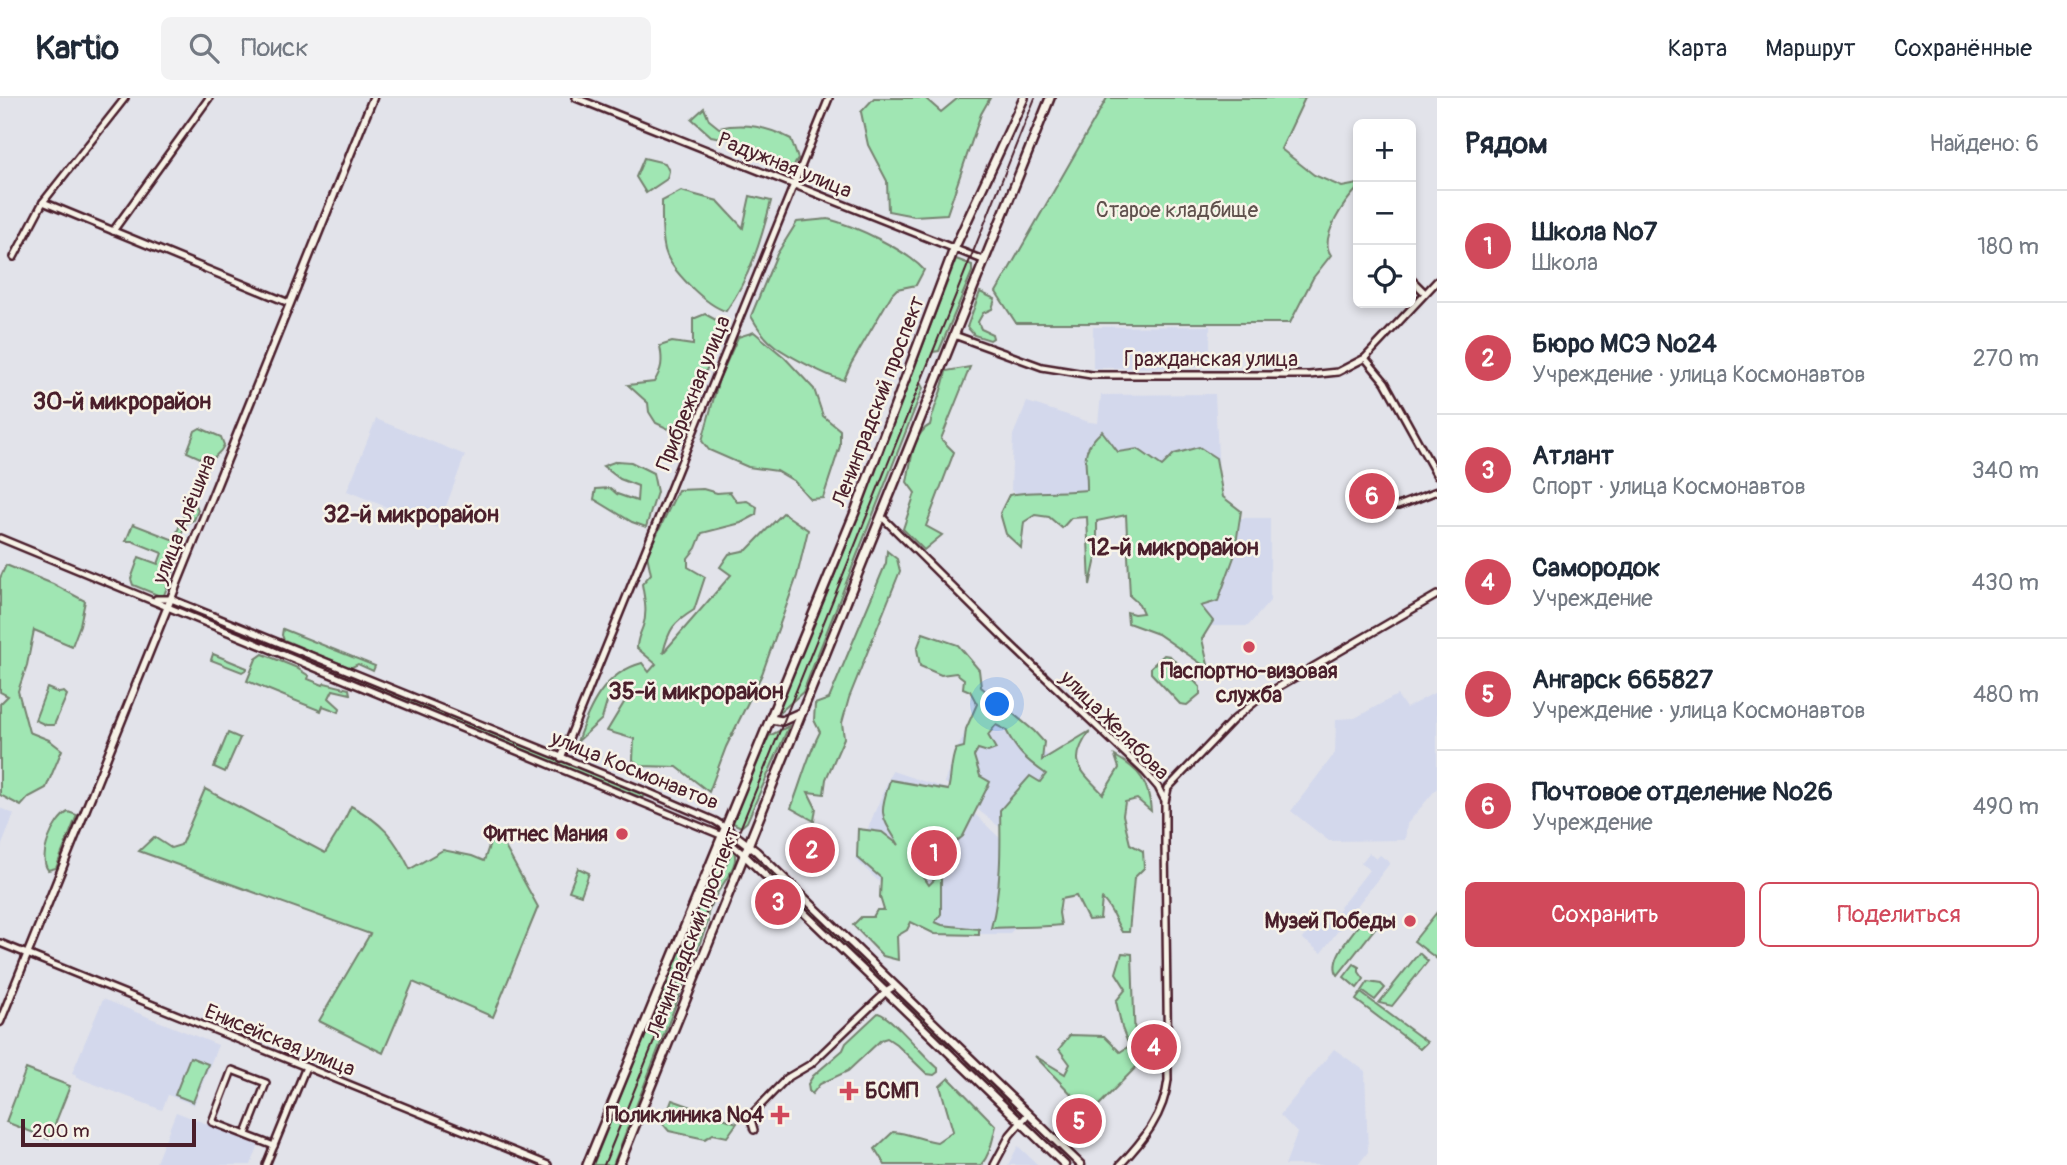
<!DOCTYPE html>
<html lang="ru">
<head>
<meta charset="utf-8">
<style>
  body { margin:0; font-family:Pangolin,sans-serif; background:#f2f2f3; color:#1f2937 }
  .controls { position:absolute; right:21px; top:21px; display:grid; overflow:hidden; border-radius:10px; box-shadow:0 4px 10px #0003 }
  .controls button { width:63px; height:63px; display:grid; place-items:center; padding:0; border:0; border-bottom:2px solid #e0e1e3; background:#fff; color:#1f2937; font:35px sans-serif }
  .scale { position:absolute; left:21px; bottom:18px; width:175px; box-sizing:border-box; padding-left:7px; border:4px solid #4a1f2b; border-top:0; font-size:19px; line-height:24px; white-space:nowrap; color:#4a1f2b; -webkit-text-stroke:5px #f7f3e8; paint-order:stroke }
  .you { position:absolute; left:998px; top:607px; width:24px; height:24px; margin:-18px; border:5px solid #fff; border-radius:50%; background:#1a73e8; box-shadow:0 0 0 10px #1a73e833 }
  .badge { display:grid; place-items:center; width:46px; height:46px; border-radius:50%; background:#d1495b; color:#fff; font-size:23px; font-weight:700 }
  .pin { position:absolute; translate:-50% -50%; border:4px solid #fff; box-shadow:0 2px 7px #0006 }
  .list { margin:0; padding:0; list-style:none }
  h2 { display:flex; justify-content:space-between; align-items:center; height:91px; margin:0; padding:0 28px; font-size:30px }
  h2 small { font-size:23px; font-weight:400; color:#747a83 }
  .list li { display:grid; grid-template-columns:46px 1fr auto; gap:21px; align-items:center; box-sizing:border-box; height:112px; padding:0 28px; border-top:2px solid #e0e1e3 }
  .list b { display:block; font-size:26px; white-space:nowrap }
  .list p { margin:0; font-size:23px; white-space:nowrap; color:#747a83 }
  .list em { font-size:23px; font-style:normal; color:#747a83 }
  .actions { display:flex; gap:14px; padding:21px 28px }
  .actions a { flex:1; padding:16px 0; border:2px solid #d1495b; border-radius:10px; text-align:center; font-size:24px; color:#d1495b }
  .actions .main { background:#d1495b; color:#fff }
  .icon { flex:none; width:38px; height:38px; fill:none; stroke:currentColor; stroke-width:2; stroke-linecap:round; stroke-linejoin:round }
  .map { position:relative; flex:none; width:1437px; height:1067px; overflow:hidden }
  header { display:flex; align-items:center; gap:42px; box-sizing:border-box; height:98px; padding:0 35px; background:#fff; border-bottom:2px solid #e0e1e3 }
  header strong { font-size:33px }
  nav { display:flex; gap:38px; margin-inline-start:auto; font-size:24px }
  .search { width:490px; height:63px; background:#f2f2f3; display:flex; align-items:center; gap:18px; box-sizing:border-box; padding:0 24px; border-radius:10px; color:#747a83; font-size:26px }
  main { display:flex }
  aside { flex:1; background:#fff }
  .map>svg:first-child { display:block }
  .built { fill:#d3d8ec }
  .green { fill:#a0e6b3; stroke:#75826f; stroke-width:2 }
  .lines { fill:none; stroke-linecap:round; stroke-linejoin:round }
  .minor-casing { stroke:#4a1f2b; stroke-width:10 }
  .tertiary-casing { stroke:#4a1f2b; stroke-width:11 }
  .secondary-casing { stroke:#4a1f2b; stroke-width:12 }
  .minor { stroke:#f7f3e8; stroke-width:5 }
  .tertiary { stroke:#f7f3e8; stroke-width:6 }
  .secondary { stroke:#f7f3e8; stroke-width:7 }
  .tram { stroke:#4a1f2b; stroke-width:2 }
  .poi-dot { fill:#d1495b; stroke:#f7f3e8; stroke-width:2.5 }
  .labels { text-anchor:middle; stroke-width:5; stroke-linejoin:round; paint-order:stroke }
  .street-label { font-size:21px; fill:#4a1f2b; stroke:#f7f3e8 }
  .park-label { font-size:21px; fill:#60514d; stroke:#f7f3e8 }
  .poi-label { font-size:21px; font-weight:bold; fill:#4a1f2b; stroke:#f7f3e8; text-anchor:end }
  .quarter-label { font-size:24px; font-weight:bold; fill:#4a1f2b; stroke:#f7f3e8 }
</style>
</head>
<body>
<header>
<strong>Kartio</strong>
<div class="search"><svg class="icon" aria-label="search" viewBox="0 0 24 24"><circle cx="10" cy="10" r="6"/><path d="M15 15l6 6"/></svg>Поиск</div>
<nav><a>Карта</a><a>Маршрут</a><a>Сохранённые</a></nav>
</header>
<main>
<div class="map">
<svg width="1437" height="1067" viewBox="0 0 1437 1067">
  <rect width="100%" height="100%" fill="#e2e3ea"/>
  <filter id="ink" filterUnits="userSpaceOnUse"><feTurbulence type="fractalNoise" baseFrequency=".0143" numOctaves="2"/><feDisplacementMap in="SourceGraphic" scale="14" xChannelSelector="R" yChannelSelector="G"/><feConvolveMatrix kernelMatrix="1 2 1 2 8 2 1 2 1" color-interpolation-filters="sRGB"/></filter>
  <g filter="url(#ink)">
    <g class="built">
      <polygon points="1210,228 1210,269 1093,270 1093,229"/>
      <polygon points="1215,296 1220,398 1022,400 1011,392 1013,337 1027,304 1089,324 1098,325 1101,297"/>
      <polygon points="376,321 465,357 438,430 347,393"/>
      <polygon points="1239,420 1270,420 1270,503 1248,528 1196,528 1181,519"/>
      <polygon points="1434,595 1437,599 1437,690 1407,726 1405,742 1329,743 1291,713 1335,655 1336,621 1355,620 1397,597 1406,610"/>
      <polygon points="977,605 1059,666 1003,732 944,684"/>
      <polygon points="892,673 950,692 1009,749 1014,831 1009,836 934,836 855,761"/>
      <polygon points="0,710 14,716 0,752"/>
      <polygon points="1369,755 1376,761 1380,757 1390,765 1321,855 1303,841 1315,824 1324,830 1369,772 1361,765"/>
      <polygon points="103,901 218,947 194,1007 168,997 162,1012 76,979 77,977 72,975"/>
      <polygon points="1334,951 1365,973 1368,1054 1358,1067 1285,1067 1297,1035 1280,1017"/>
      <polygon points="176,1014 259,1046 251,1067 155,1067"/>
      <polygon points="1018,1048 1038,1067 1008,1067"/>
    </g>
    <g class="green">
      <polygon points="874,0 925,0 941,14 958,0 990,0 981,16 947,116 914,118 888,113 887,83 868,47 861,14"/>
      <path d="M1107,0h198l-24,51 33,26 28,12 16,-3v4c-12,12 -40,50 -27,67l-18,23 -23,45h-274l-20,-31z"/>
      <path d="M704,10l5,12 10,8c26,-6 49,-1 72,11l7,20 -10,16 -56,-35 -21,-4 -19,-17z"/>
      <polygon points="644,60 665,65 669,73 667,81 646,95 636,79"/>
      <path d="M681,93l37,10 25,27 7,-32 21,5c-10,40 -21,76 -45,110 -19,-5 -56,-41 -61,-61 -4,-16 -3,-33 -3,-49z"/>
      <path d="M828,121c27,7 77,30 96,51l-8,15 -19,4 -5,5 -41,70 -7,16c-14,-2 -57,-25 -69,-34 -11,-8 -18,-19 -24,-30l26,-62 20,-32z"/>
      <polygon points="956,161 972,167 972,174 939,253 933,254 920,285 923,290 803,594 779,615 778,609 840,464"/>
      <polygon points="980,194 995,201 992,211 983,215 978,224 981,231 992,236 993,240 990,242 974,237 967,229"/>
      <path d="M705,216l20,11 -43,104 -9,2 -17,-8 -7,-11 -1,-9 -20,-18 26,-3c8,-13 9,-20 6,-36l12,-4 21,3v-26z"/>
      <polygon points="754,234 784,259 814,291 823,318 840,332 840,348 823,400 810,401 794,383 777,373 748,369 709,352 702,343 719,281 738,239"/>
      <path d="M970,269l-29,72 13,13 -28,74 16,9 -18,15 -21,-21 12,-36 -8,-11c4,-18 5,-48 23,-57 4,-19 13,-35 16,-54z"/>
      <path d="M200,330l21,9 3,8c-4,10 -9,9 -14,17 -7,10 -11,26 -16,38l4,10 -4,10 -8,3 -8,19 4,7 -18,46 -4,1 -27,-11 -2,-6 8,-22 19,7 4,-11 -30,-12h-6l7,-17 41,16 31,-80 -18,-8 8,-21z"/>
      <path d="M1102,333l16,21 20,-3 24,17 12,-12 25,-7 17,11 7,39 18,14 -7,46 -16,44 -17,5 12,15 -11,18 7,30 -51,-35 -30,-11 -1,-11 7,2 9,-1 -4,-9 -9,-8 -4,-81 -29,6v33l-7,31 -3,-68 -16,1 -9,10 -13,-11 -14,-2 -11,7 -3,26 -15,-14 -6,-21 9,-18c26,-5 52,-2 78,-5 1,-29 -10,-36 15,-59z"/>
      <polygon points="617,363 631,364 653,375 657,394 646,429 632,424 594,401 596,391 610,390 617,396 637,403 638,388 620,381 603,368"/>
      <path d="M703,391l14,4 13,-1 7,10 10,-1 10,6 -1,8 -15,8 -39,10 -6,15 -8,10v9l17,10 -11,33c-21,13 -25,19 -31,43l68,-78 -11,-8 9,-13 18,-4 36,-37 25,17 -11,46 -35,98 -36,73 -17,45 -32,-25 -36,-1 -8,-6 1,-21 -27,-8 21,-35 -6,-7 -15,13 -5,17 -25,23c12,-35 27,-69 65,-79l7,9 7,-8 -19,-16c0,-10 3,-13 6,-22 5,-14 1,-29 -1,-42l9,-10 -4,-19 31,-65z"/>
      <path d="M887,453l10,8 3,12 -51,127 -7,25 2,15 -18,41 -2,15 -16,-2 8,16 -2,13 -23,-13c10,-25 16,-51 29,-76l-6,-12 1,-16 14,-5 57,-136z"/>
      <polygon points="6,467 53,486 85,503 80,527 72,548 34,532 27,567 18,593 29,634 49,642 62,652 46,690 29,699 21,708 0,697 0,606 8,598 0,594 0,480"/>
      <polygon points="175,507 258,541 258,543 257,544 174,510"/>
      <polygon points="283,531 375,568 373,573 358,566 350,570 284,542 282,537"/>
      <path d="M923,535l35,12 21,25 2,17 53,44 10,11 -2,18 48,-29c-23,32 -10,38 13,63l16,-26 -4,-12c25,14 34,26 36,55l-14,-12 -12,3 -2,13 7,29 13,7 1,17 -10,10 -5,54h-7c-7,-11 -11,-26 -20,-33l-2,20 -12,1 -12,-24 -15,3 -2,14 2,12c-24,3 -46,1 -70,3 10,-38 10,-79 9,-118l30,-34 10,6 6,-8c-20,-14 -29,-22 -40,-44l-10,-5 -8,10 8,14 -8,3 -10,-3 -4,7 6,20 10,6 -27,54 -36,29 -4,11 6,9 12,-12v41l-6,8 7,3 37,4v6l-44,-1 -24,-12 -4,8 -10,6 1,24 -15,-4 -30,-31 8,-8h12l4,-7h7l-4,-13 1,-19 -24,-21 1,-28 24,3 17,13c-19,-31 -20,-29 -9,-65l58,10c4,-14 2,-28 8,-41l8,-2 2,-18 11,-25 -7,-13 -7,-3 1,-9 -8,-6 -15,2 -21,-9 -3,-17z"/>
      <polygon points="281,549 644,697 642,700 279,552"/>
      <polygon points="213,556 247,570 247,571 242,574 211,562"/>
      <polygon points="263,556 295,569 309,578 308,581 323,587 325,585 349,591 350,596 333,592 329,600 340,610 339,614 323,608 321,613 247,583 256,561"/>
      <polygon points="1164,557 1170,558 1200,589 1200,596 1187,607 1180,606 1151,575 1151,569"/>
      <polygon points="47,590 59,595 64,594 67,597 54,627 46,627 35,622"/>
      <polygon points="789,628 747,724 741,729 731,724 769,638"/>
      <polygon points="228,635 240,640 225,674 214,669"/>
      <path d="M205,691l120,64 15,-24 11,-23c32,17 43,31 59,63l33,-19 29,6 12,5 7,-21 12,3 35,64 -45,110 -80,-35 -30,71 -64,-32 51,-87 -231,-83 15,-14 17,11 10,-3z"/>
      <path d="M68,714l9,3 -21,53 -8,2c-10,-14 5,-50 20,-58z"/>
      <path d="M724,740c34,26 -21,54 -16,84l-95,243h-20z"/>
      <polygon points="758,760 888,886 886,888 756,763"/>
      <polygon points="578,770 589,775 581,797 569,793"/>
      <polygon points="1437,814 1437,861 1414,843"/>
      <path d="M1368,815l11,10 -41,52c-12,-16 20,-48 30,-62z"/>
      <polygon points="1122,855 1132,856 1135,946 1142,963 1098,1008 1077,1002 1035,958 1065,976 1070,966 1059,951 1070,937 1104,938 1120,954 1129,948 1122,930 1116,903 1126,891 1116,875"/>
      <polygon points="1419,855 1428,863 1392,908 1379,905"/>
      <polygon points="1354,866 1359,869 1359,874 1364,881 1357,890 1344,879"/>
      <polygon points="1368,884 1381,886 1385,890 1375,902 1362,893"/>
      <polygon points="1361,895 1427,944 1420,951 1356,902"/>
      <polygon points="899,896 955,952 953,954 897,898"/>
      <path d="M878,915c15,4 45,43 60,55v4l-4,3 -7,-1 -31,-30 -9,-6 -6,2 -33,31 -28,13 -8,10 -3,-3 -1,-7 5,-8 30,-26 3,-7z"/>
      <polygon points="190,959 208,966 193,1004 175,997"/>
      <polygon points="968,964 1020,1015 1018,1017 966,966"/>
      <polygon points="26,971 70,988 49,1041 6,1024"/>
      <path d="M949,980l47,48c-4,15 -5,27 -15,39h-96l-10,-16 18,-17c16,1 29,8 44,10l16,-11 -13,-45z"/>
      <polygon points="672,1002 737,1025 727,1039 713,1036 705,1041 669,1033 663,1026"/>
    </g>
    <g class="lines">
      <defs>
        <g id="minor">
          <polyline points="576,0 983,162"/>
          <polyline points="43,104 289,205"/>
          <polyline points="113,133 209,0"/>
          <polyline points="14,159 43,104 125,0"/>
          <polyline points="1411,181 1425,195"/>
          <polyline points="954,237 1042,269 1091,277 1309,277 1338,274 1365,260 1437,183"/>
          <polyline points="1365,260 1385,284 1437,378"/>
          <polyline points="1360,409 1398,408 1437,393"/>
          <polyline points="881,418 1008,544 1145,674 1158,689 1164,701"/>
          <polyline points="0,440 723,738 743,756"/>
          <polyline points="156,501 171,501 650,695 715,723 726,730"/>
          <polyline points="561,660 829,0"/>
          <polyline points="0,845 548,1067"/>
          <polyline points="754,1032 750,1018 787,980 811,966 887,893 895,888"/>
          <polyline points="246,1036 266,985 232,972 212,1024 274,1048"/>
          <polyline points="266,1067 306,969"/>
          <polyline points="994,1067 1010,1037 1028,1016"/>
          <path d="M1120,1067c23,-24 44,-50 48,-85l-3,-237v-41l3,-14 64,-67 29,-24 176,-102"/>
        </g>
        <g id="tertiary">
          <polyline points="726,730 756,753 1081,1067"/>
          <polyline points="743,756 1065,1067"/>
          <polyline points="0,924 373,0"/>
        </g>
        <g id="secondary">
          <polyline points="771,621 782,623 802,614"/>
          <polyline points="587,1067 855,414 954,151 1024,0"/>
          <polyline points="619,1067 1050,0"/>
        </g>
      </defs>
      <use href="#minor" class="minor-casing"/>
      <use href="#tertiary" class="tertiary-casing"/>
      <use href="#secondary" class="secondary-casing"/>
      <use href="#minor" class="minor"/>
      <use href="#tertiary" class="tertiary"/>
      <use href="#secondary" class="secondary"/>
      <path class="tram" d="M604,1067c142,-357 290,-710 431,-1067"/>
    </g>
  </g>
  <g class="poi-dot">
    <circle cx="1249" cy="549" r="7"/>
    <circle cx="622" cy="736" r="7"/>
    <circle cx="1410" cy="823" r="7"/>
    <path d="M845.5 982.5h7v7h7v7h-7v7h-7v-7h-7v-7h7z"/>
    <path d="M776.5 1006.5h7v7h7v7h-7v7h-7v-7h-7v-7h7z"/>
  </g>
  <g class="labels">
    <g class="street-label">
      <text transform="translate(785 67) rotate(22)" y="7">Радужная улица</text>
      <text x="1211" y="268">Гражданская улица</text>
      <text transform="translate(693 295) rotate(-68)" y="7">Прибрежная улица</text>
      <text transform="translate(878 303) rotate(-69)" y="7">Ленинградский проспект</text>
      <text transform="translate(184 421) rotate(-68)" y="7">улица Алёшина</text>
      <text transform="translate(1115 627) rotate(45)" y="7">улица Желябова</text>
      <text transform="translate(635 672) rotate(22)" y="7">улица Космонавтов</text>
      <text transform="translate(693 834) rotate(-69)" y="7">Ленинградский проспект</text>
      <text transform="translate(280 942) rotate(22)" y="7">Енисейская улица</text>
    </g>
    <g class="park-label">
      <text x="1177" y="119">Старое кладбище</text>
    </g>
    <g class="poi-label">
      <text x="1249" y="580" text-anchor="middle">Паспортно-визовая<tspan x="1249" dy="24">служба</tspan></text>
      <text x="608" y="743">Фитнес Мания</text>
      <text x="1396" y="830">Музей Победы</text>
      <text x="865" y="1000" text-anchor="start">БСМП</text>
      <text x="764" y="1024">Поликлиника №4</text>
    </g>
    <g class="quarter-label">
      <text x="122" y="311">30-й микрорайон</text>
      <text x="411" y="424">32-й микрорайон</text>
      <text x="1173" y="457">12-й микрорайон</text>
      <text x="696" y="601">35-й микрорайон</text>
    </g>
  </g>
</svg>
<div class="controls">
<button>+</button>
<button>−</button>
<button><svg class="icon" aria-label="locate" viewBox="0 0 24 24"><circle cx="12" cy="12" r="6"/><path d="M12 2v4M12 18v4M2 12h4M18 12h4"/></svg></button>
</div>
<div class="scale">200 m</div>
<div class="you"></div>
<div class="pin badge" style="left:934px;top:755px">1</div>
<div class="pin badge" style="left:812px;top:752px">2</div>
<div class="pin badge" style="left:778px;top:804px">3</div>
<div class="pin badge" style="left:1154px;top:949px">4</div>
<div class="pin badge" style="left:1079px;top:1023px">5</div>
<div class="pin badge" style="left:1372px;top:398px">6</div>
</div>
<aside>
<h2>Рядом<small>Найдено: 6</small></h2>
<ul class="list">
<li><span class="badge">1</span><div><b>Школа №7</b><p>Школа</p></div><em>180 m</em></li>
<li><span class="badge">2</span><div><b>Бюро МСЭ №24</b><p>Учреждение · улица Космонавтов</p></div><em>270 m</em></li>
<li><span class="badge">3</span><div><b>Атлант</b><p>Спорт · улица Космонавтов</p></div><em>340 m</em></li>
<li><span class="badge">4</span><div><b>Самородок</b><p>Учреждение</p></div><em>430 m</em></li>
<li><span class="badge">5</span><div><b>Ангарск 665827</b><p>Учреждение · улица Космонавтов</p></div><em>480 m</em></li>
<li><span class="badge">6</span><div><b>Почтовое отделение №26</b><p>Учреждение</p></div><em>490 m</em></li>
</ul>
<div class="actions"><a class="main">Сохранить</a><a>Поделиться</a></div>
</aside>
</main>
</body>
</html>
